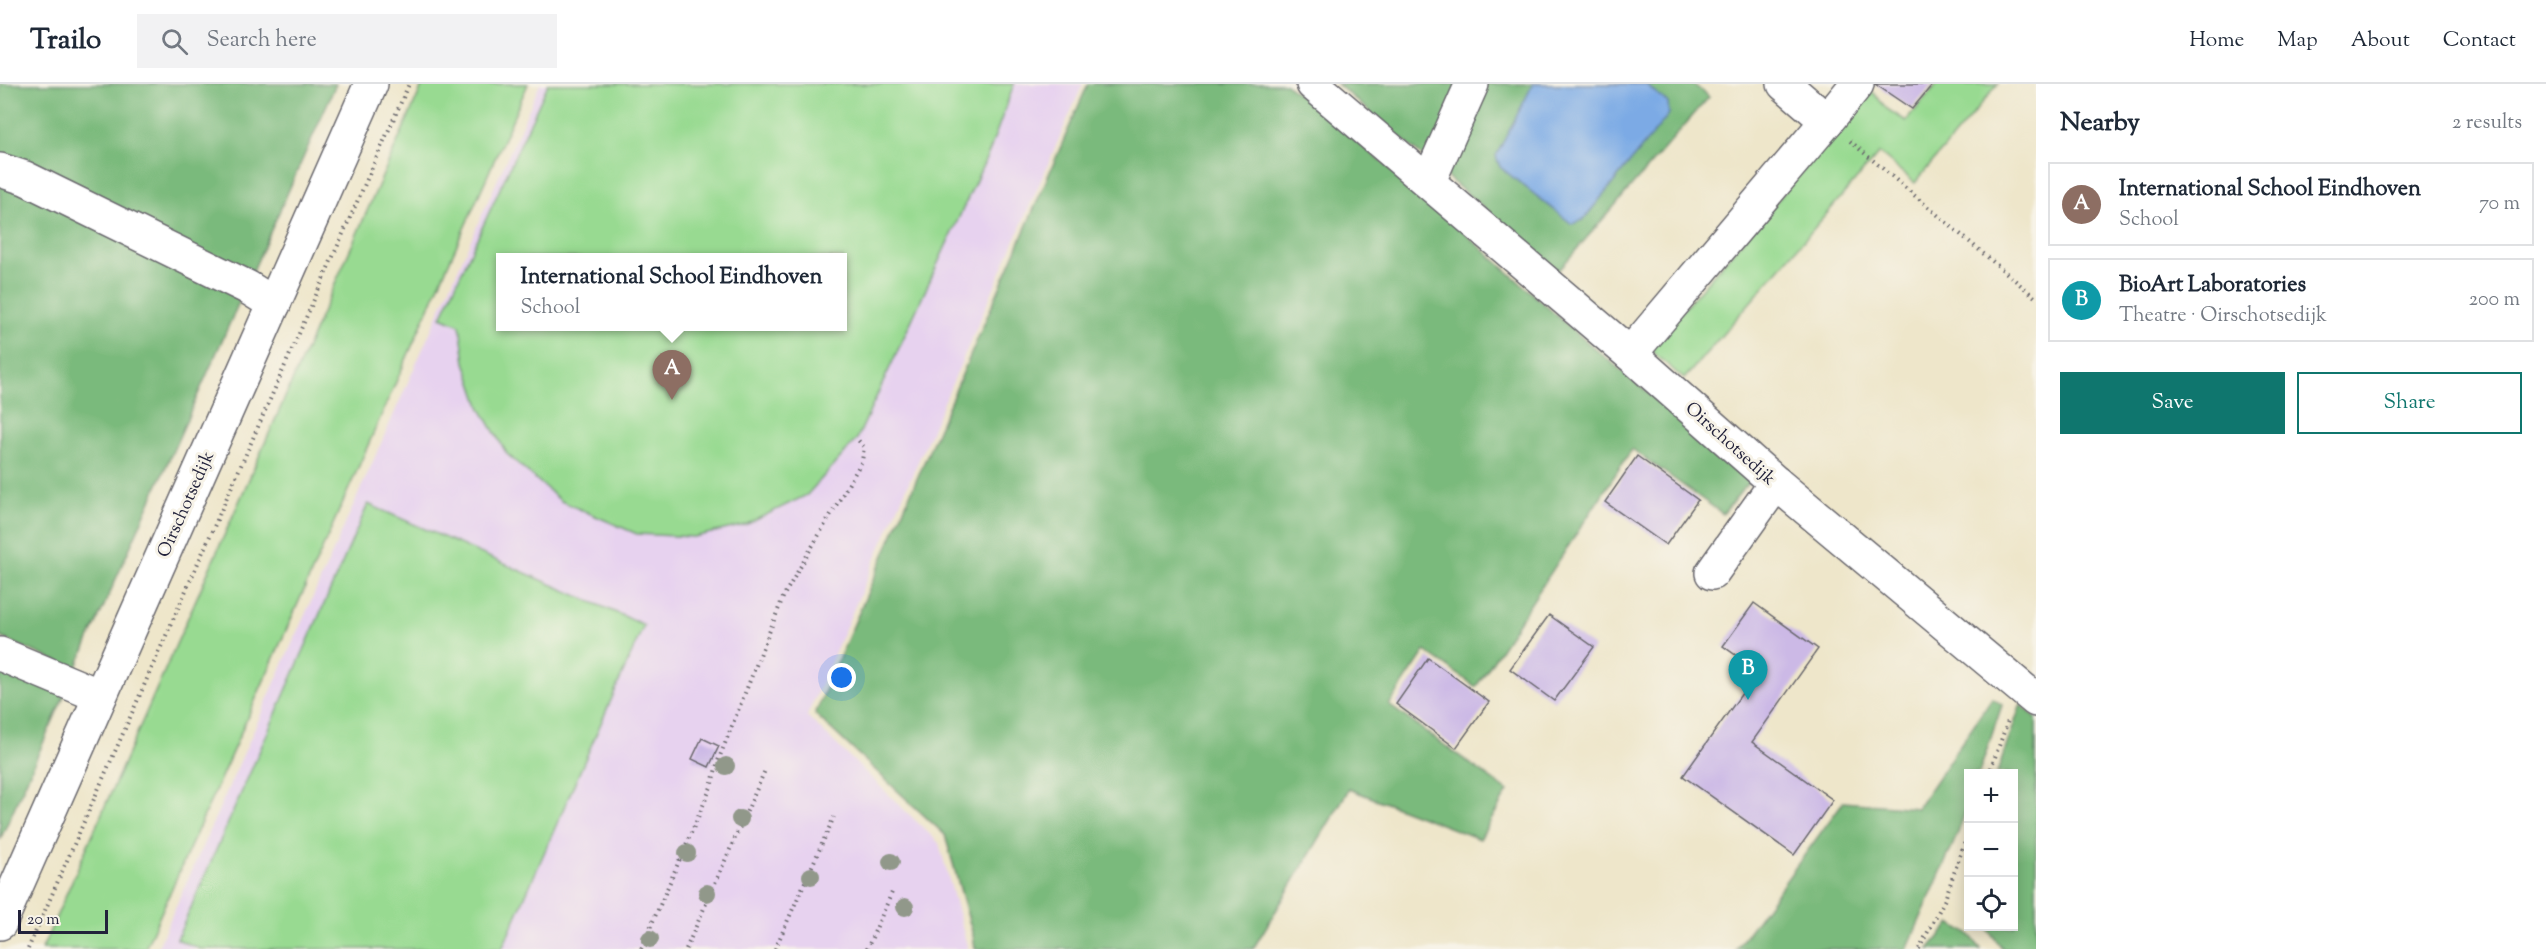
<!DOCTYPE html>
<html lang="en">
<head>
<meta charset="utf-8">
<style>
  body { margin:0; font-family:"Sorts Mill Goudy",serif; background:#f2f2f3; color:#1f2937 }
  .controls { position:absolute; right:18px; bottom:18px; display:grid; overflow:hidden; border-radius:0px; box-shadow:0 3px 15px #0003 }
  .controls button { width:54px; height:54px; display:grid; place-items:center; padding:0; border:0; border-bottom:2px solid #e0e1e3; background:#fff; color:#1f2937; font:30px sans-serif }
  .scale { position:absolute; left:18px; bottom:15px; width:90px; box-sizing:border-box; padding-left:6px; border:3px solid #22223b; border-top:0; font-size:16px; line-height:21px; white-space:nowrap; color:#22223b; -webkit-text-stroke:4px #f7f3e8; paint-order:stroke }
  .you { position:absolute; left:842px; top:594px; width:21px; height:21px; margin:-15px; border:4px solid #fff; border-radius:50%; background:#1a73e8; box-shadow:0 0 0 9px #1a73e833 }
  .badge { display:grid; place-items:center; width:39px; height:39px; border-radius:50%; background:#0f766e; color:#fff; font-size:20px; font-weight:700 }
  .pin { position:absolute; translate:-50% -50px; filter:drop-shadow(0 2px 3px #0008) }
  .pin::after { content:''; position:absolute; top:32px; width:21px; height:18px; background:inherit; clip-path:polygon(0 0,100% 0,50% 100%) }
  .popup { position:absolute; left:496px; top:169px; width:351px; height:78px; box-sizing:border-box; display:grid; place-content:center; border-radius:0px; background:#fff; filter:drop-shadow(0 2px 4px #0005); font-size:20px; white-space:nowrap; color:#747a83 }
  .popup b { font-size:22px; color:#1f2937 }
  .popup::after { content:''; position:absolute; left:50%; top:100%; margin-left:-12px; border:12px solid transparent; border-top-color:#fff }
  .list { margin:0; padding:0; list-style:none }
  h2 { display:flex; justify-content:space-between; align-items:center; height:78px; margin:0; padding:0 24px; font-size:26px }
  h2 small { font-size:20px; font-weight:400; color:#747a83 }
  .list li { display:grid; grid-template-columns:39px 1fr auto; gap:18px; align-items:center; box-sizing:border-box; height:84px; margin:0 12px 12px; padding:0 12px; border:2px solid #e0e1e3; border-radius:0px }
  .list b { display:block; font-size:22px; white-space:nowrap }
  .list p { margin:0; font-size:20px; white-space:nowrap; color:#747a83 }
  .list em { font-size:20px; font-style:normal; color:#747a83 }
  .actions { display:flex; gap:12px; padding:18px 24px }
  .actions a { flex:1; padding:14px 0; border:2px solid #0f766e; border-radius:0px; text-align:center; font-size:21px; color:#0f766e }
  .actions .main { background:#0f766e; color:#fff }
  .icon { flex:none; width:33px; height:33px; fill:none; stroke:currentColor; stroke-width:2; stroke-linecap:round; stroke-linejoin:round }
  .map { position:relative; flex:none; width:2036px; height:865px; overflow:hidden }
  header { display:flex; align-items:center; gap:36px; box-sizing:border-box; height:84px; padding:0 30px; background:#fff; border-bottom:2px solid #e0e1e3 }
  header strong { font-size:28px }
  nav { display:flex; gap:33px; margin-inline-start:auto; font-size:21px }
  .search { width:420px; height:54px; background:#f2f2f3; display:flex; align-items:center; gap:15px; box-sizing:border-box; padding:0 21px; border-radius:0px; color:#747a83; font-size:22px }
  main { display:flex }
  aside { flex:1; background:#fff }
  .map>svg:first-child { display:block }
  .built { fill:#e7d2ef; fill-rule:evenodd }
  .green { fill:#98da91; stroke:#5d7e66; stroke-width:1.5; fill-rule:evenodd }
  .forest { fill:#7aba7b; stroke:#4e6e5b; stroke-width:1.5 }
  .water { fill:#7caae5; stroke:#4f6690; stroke-width:1.5 }
  .building { fill:#ccb9e6 }
  .lines { fill:none; stroke-linecap:round; stroke-linejoin:round }
  .minor-casing { stroke:#69676d; stroke-width:36 }
  .path { stroke:#69676d; stroke-width:4; stroke-dasharray:1.5 4.5; stroke-linecap:butt }
  .minor { stroke:#fff; stroke-width:33 }
  .tree { fill:#91988a }
  .labels { text-anchor:middle; stroke-width:6; stroke-linejoin:round; paint-order:stroke }
  .street-label { font-size:18px; fill:#22223b; stroke:#f7f3e8 }
</style>
</head>
<body>
<header>
<strong>Trailo</strong>
<div class="search"><svg class="icon" aria-label="search" viewBox="0 0 24 24"><circle cx="10" cy="10" r="6"/><path d="M15 15l6 6"/></svg>Search here</div>
<nav><a>Home</a><a>Map</a><a>About</a><a>Contact</a></nav>
</header>
<main>
<div class="map">
<svg width="2036" height="865" viewBox="0 0 2036 865">
  <rect width="100%" height="100%" fill="#f7f3e8"/>
  <filter id="ink" filterUnits="userSpaceOnUse"><feTurbulence type="fractalNoise" baseFrequency=".0167" numOctaves="2"/><feDisplacementMap in="SourceGraphic" scale="12" xChannelSelector="R" yChannelSelector="G"/><feConvolveMatrix kernelMatrix="1 2 1 2 8 2 1 2 1" color-interpolation-filters="sRGB"/></filter>
  <filter id="wash" filterUnits="userSpaceOnUse"><feTurbulence type="fractalNoise" baseFrequency=".008" numOctaves="4" result="noise"/><feDisplacementMap in="SourceGraphic" scale="24" xChannelSelector="R" yChannelSelector="G"/><feGaussianBlur stdDeviation="1.35" result="paint"/><feColorMatrix in="noise" values="0 0 0 0 0 0 0 0 0 0 0 0 0 0 0 0 0 1.4 0 .05"/><feComposite in="paint" operator="in"/></filter>
  <g filter="url(#wash)">
    <rect width="100%" height="100%" fill="#eee6ca"/>
    <path class="built" d="M540,0h543l-276,632 132,127 29,106h-811zM501,174h342v68h-342z"/>
    <g class="green">
      <polygon points="423,0 528,0 145,865 42,865"/>
      <path d="M548,0h466l-24,66 -133,289 -50,56 -62,30 -51,12 -57,-3 -76,-33 -54,-47 -26,-45 -16,-47 -5,-37 -19,-8zM501,174h342v68h-342z"/>
      <polygon points="1937,0 1998,0 1915,99 1879,69 1684,295 1649,265 1872,7 1887,25 1906,37"/>
      <polygon points="368,420 644,541 502,865 200,865 177,855"/>
    </g>
    <g class="forest">
      <polygon points="0,0 336,0 0,756 0,588 70,583 0,553"/>
      <polygon points="1088,0 1286,0 1420,109 1574,247 1751,395 1723,430 1632,365 1476,603 1425,567 1389,621 1508,707 1480,755 1349,705 1253,865 975,865 973,851 945,751 815,630"/>
      <polygon points="1337,0 1693,0 1709,13 1558,187"/>
      <polygon points="1992,614 2002,621 1979,689 1968,690 1968,719 1958,749 1907,865 1736,865 1843,718 1917,724"/>
      <polygon points="2021,620 2036,634 2036,865 2003,865 1986,843 2014,842 2014,690 1997,689"/>
      <polygon points="1951,839 1971,852 1981,865 1929,865"/>
    </g>
    <polygon class="water" points="1533,0 1645,0 1668,19 1669,30 1583,136 1572,140 1500,83 1496,72"/>
    <g id="blocks">
      <g class="building">
        <polygon points="1875,0 1933,0 1912,25"/>
        <polygon points="1637,372 1698,416 1666,461 1605,418"/>
        <polygon points="1754,519 1818,565 1752,658 1833,716 1794,771 1683,692 1758,587 1723,562"/>
        <polygon points="1549,531 1594,563 1554,617 1510,585"/>
        <polygon points="1428,574 1489,618 1456,664 1396,620"/>
        <polygon points="702,654 719,662 709,683 692,675"/>
      </g>
    </g>
  </g>
  <g filter="url(#ink)">
    <use href="#blocks" fill-opacity="0" stroke="#69676d" stroke-width="1.5"/>
    <g class="lines">
      <defs>
        <g id="minor">
          <polyline points="1313,0 1630,270 1776,399 2036,616"/>
          <polyline points="1784,0 1827,37 1857,0"/>
          <polyline points="0,86 25,94 247,203 274,220"/>
          <polyline points="1429,97 1472,0"/>
          <polyline points="1630,270 1827,37"/>
          <polyline points="1712,489 1776,399"/>
          <polyline points="0,570 100,612"/>
          <polyline points="0,839 371,0"/>
        </g>
      </defs>
      <use href="#minor" class="minor-casing"/>
      <g class="path">
        <polyline points="1850,57 2036,214"/>
        <polyline points="1989,690 2009,634"/>
        <polyline points="28,865 409,0"/>
        <polyline points="641,865 711,703 718,677 784,511 862,377 864,363 857,355"/>
        <polyline points="686,865 766,684"/>
        <polyline points="775,865 834,733"/>
        <polyline points="867,865 893,806"/>
        <polyline points="1919,865 1945,815 1968,749"/>
      </g>
      <use href="#minor" class="minor"/>
    </g>
    <g class="tree">
      <circle cx="726" cy="682" r="9"/>
      <circle cx="740" cy="735" r="9"/>
      <circle cx="687" cy="769" r="9"/>
      <circle cx="891" cy="778" r="9"/>
      <circle cx="811" cy="792" r="9"/>
      <circle cx="707" cy="809" r="9"/>
      <circle cx="905" cy="823" r="9"/>
      <circle cx="650" cy="855" r="9"/>
    </g>
  </g>
  <g class="labels">
    <g class="street-label">
      <text transform="translate(1731 359) rotate(42)" y="6">Oirschotsedijk</text>
      <text transform="translate(185 420) rotate(-66)" y="6">Oirschotsedijk</text>
    </g>
  </g>
</svg>
<div class="controls">
<button>+</button>
<button>−</button>
<button><svg class="icon" aria-label="locate" viewBox="0 0 24 24"><circle cx="12" cy="12" r="6"/><path d="M12 2v4M12 18v4M2 12h4M18 12h4"/></svg></button>
</div>
<div class="scale">20 m</div>
<div class="you"></div>
<div class="pin badge" style="left:672px;top:316px;background:#8d6e63">A</div>
<div class="popup"><b>International School Eindhoven</b>School</div>
<div class="pin badge" style="left:1748px;top:616px;background:#0f9aa8">B</div>
</div>
<aside>
<h2>Nearby<small>2 results</small></h2>
<ul class="list">
<li><span class="badge" style="background:#8d6e63">A</span><div><b>International School Eindhoven</b><p>School</p></div><em>70 m</em></li>
<li><span class="badge" style="background:#0f9aa8">B</span><div><b>BioArt Laboratories</b><p>Theatre · Oirschotsedijk</p></div><em>200 m</em></li>
</ul>
<div class="actions"><a class="main">Save</a><a>Share</a></div>
</aside>
</main>
</body>
</html>
